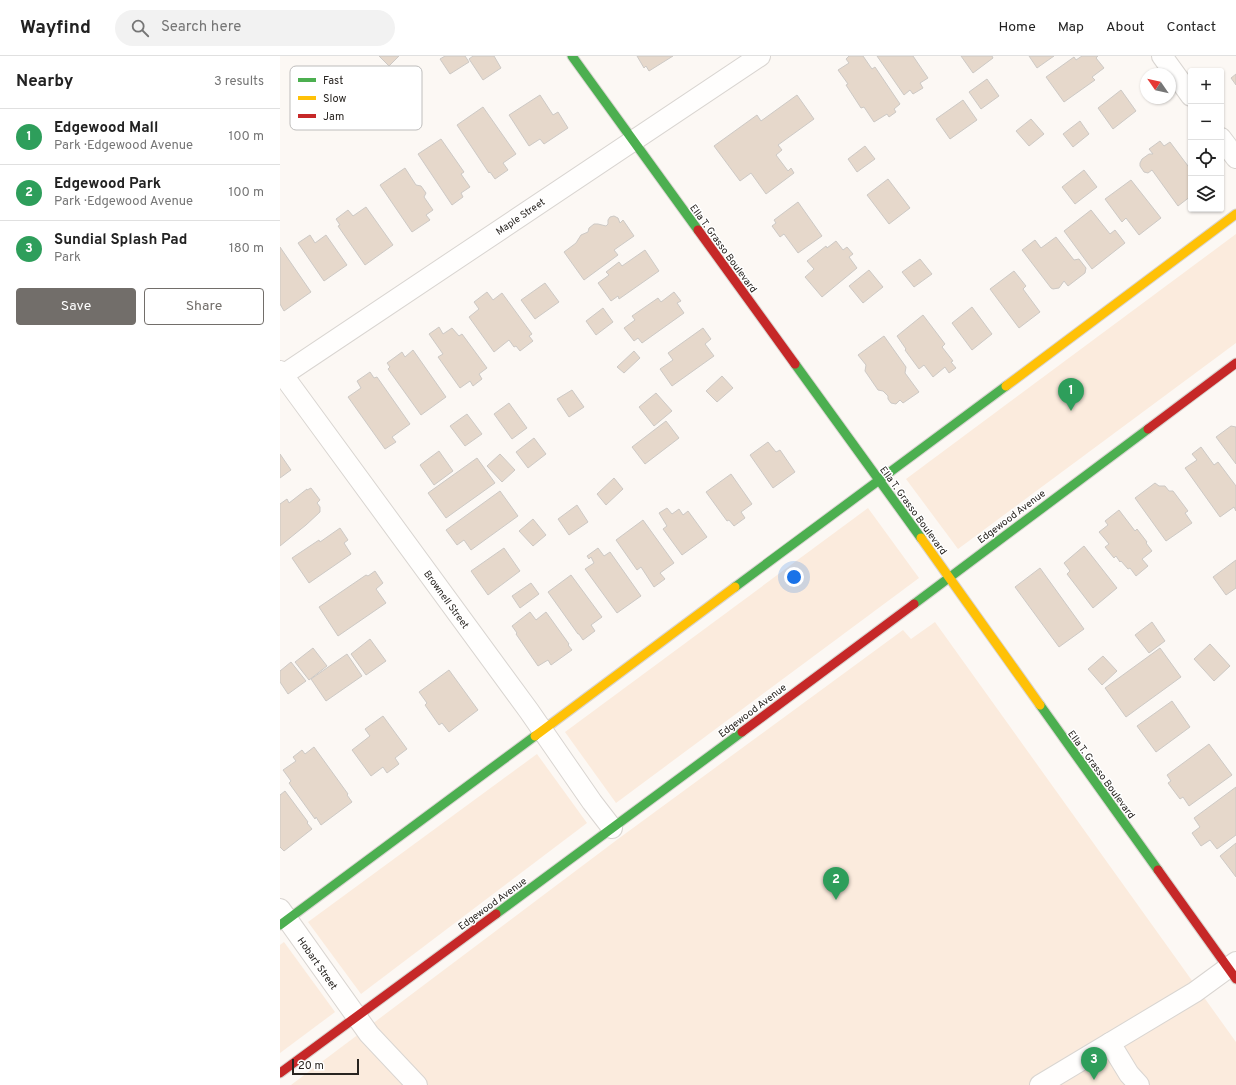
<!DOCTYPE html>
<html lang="en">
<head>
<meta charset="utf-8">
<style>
  body { margin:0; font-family:Overpass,sans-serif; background:#f2f2f2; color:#222 }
  .controls { position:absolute; right:12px; top:12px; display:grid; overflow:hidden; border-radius:4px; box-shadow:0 1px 3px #0004 }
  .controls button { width:36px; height:36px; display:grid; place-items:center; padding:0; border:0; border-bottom:1px solid #e0e0e0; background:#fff; color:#222; font:20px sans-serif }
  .compass { position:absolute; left:860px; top:12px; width:36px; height:36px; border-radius:50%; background:#fff; box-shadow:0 1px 3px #0004; rotate:304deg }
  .scale { position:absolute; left:12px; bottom:10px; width:67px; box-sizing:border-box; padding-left:4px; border:2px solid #282420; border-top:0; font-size:11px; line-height:14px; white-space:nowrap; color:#282420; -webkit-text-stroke:3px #fff; paint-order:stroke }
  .you { position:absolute; left:514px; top:521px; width:14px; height:14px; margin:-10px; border:3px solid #fff; border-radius:50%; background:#1a73e8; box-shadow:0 0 0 6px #1a73e833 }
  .badge { display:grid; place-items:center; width:26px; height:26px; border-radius:50%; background:#726e6a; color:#fff; font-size:13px; font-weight:700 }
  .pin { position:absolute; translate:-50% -33px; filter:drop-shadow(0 1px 2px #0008) }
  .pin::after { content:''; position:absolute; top:21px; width:14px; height:12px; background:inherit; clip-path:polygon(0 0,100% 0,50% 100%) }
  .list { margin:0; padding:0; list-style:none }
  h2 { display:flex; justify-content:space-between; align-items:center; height:52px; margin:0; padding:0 16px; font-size:17px }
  h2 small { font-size:13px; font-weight:400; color:#767676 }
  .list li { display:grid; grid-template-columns:26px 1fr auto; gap:12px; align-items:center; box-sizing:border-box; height:56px; padding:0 16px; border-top:1px solid #e0e0e0 }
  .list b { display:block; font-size:15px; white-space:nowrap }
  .list p { margin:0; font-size:13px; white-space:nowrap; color:#767676 }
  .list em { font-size:13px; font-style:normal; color:#767676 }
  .actions { display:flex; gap:8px; padding:12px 16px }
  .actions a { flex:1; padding:9px 0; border:1px solid #726e6a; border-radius:4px; text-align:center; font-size:14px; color:#726e6a }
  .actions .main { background:#726e6a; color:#fff }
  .icon { flex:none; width:22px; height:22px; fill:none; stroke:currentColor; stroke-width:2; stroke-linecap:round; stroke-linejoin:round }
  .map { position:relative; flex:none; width:956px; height:1029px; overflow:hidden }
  header { display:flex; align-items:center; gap:24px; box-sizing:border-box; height:56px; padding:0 20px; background:#fff; border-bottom:1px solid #e0e0e0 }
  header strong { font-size:19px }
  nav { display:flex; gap:22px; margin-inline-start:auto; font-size:14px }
  .search { width:280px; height:36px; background:#f2f2f2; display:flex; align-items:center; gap:10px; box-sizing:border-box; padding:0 14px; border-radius:22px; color:#767676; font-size:15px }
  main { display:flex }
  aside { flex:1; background:#fff }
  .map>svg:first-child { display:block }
  .green { fill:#fbebdd }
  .building { fill:#e6d8cb; stroke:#cdc9c5 }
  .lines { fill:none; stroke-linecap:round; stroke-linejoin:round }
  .street-casing { stroke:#d9d5d1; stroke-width:22 }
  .fast-casing { stroke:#d9d5d1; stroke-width:11 }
  .slow-casing { stroke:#d9d5d1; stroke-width:11 }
  .jam-casing { stroke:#d9d5d1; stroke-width:11 }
  .street { stroke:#fffefd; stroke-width:20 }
  .fast { stroke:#4caf50; stroke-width:9 }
  .slow { stroke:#ffc107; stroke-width:9 }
  .jam { stroke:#c62828; stroke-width:9 }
  .labels { text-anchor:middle; stroke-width:3; stroke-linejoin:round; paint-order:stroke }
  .street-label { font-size:10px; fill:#282420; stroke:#fff }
  .key { fill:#fff; stroke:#bebdbc; stroke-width:1 }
  .key-label { font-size:11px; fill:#282420 }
</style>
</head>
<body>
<header>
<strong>Wayfind</strong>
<div class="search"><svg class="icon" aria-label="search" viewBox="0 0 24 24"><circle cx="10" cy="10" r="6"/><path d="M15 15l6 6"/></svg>Search here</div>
<nav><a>Home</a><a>Map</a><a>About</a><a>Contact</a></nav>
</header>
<main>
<aside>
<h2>Nearby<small>3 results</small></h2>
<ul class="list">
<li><span class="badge" style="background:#2e9e5b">1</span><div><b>Edgewood Mall</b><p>Park · Edgewood Avenue</p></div><em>100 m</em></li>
<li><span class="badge" style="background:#2e9e5b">2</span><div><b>Edgewood Park</b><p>Park · Edgewood Avenue</p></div><em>100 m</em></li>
<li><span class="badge" style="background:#2e9e5b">3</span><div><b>Sundial Splash Pad</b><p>Park</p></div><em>180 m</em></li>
</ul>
<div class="actions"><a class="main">Save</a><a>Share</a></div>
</aside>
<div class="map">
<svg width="956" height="1029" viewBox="0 0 956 1029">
  <rect width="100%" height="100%" fill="#fcf8f4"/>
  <g class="green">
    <polygon points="956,178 956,287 678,493 626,423"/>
    <polygon points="588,452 639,522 336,747 285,676"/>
    <polygon points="655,566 956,986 956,1029 11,1029 338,783 623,574 631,583"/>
    <polygon points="257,698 307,767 81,938 28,866"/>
    <polygon points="4,886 55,956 0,997 0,889"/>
  </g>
  <g class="building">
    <polygon points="99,0 119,0 109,10"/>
    <polygon points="165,0 185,0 189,6 170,18 160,3"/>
    <polygon points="193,0 214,0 221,12 203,24 189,3"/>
    <polygon points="357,0 393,0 369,15 366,10 364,12"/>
    <polygon points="569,0 583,0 592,13 595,11 620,48 614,53 616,56 609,61 607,58 594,66 584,51 581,52 566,29 568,28 558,14 569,7 566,3"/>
    <polygon points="597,0 633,0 648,22 640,27 643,32 633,38 630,34 624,39"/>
    <polygon points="681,0 712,0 713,2 693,17"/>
    <polygon points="749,0 774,0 757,12"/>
    <polygon points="802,0 818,0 816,2 824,12 812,21 815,24 784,46 766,21 794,1 796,4"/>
    <polygon points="956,18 956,29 951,22"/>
    <polygon points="707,23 719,40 701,53 689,36"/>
    <polygon points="841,34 856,55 833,73 818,52"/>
    <polygon points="260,39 273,59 278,56 288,72 264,88 260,83 249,90 229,59"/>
    <polygon points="517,39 534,63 498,89 502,94 496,99 508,115 511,112 514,117 486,138 471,117 460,125 434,90 477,59 481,65"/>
    <polygon points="683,44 697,64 670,83 656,63"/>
    <polygon points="203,51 236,98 223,107 228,114 215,123 210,116 209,117 177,69"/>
    <polygon points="751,63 764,78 749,90 736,75"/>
    <polygon points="800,65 809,78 793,91 783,78"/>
    <polygon points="161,83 184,116 181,118 190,131 181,137 183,141 172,149 138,98"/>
    <polygon points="880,85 884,90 890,86 911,114 911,140 898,150 872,114 868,117 864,116 860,110 860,107 862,103 869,98 873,98 869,93"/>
    <polygon points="585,90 595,103 577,116 568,103"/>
    <polygon points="125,112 136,129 141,130 146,137 144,141 153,154 146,159 150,164 132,176 100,129"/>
    <polygon points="804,114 817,131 795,148 782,131"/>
    <polygon points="608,123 630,152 609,168 587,139"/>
    <polygon points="851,124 881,162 859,179 846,162 842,166 825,143"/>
    <polygon points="518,146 542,180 518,197 504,178 500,181 492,170 496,167 494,164"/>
    <polygon points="86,151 113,189 85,209 58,170 60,169 56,163 68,154 73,160"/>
    <polygon points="811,154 830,178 835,174 845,187 812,213 784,175"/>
    <polygon points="334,160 338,162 340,167 343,164 354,180 334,194 338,199 304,224 284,196 296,187 301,179 308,176 309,172 314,168 318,168 326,170 328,168 328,164 330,161"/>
    <polygon points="30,179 35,187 46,179 67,209 44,225 18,187"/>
    <polygon points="776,181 794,204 799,203 806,212 805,217 788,230 784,225 779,232 773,233 771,232 742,194 755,184 761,192"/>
    <polygon points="556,185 563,194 567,191 573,198 569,201 577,212 542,241 525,221 534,213 527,205 546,190 547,192"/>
    <polygon points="0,191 31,236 4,255 0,248"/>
    <polygon points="365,194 379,215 339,243 338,240 331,245 318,227 329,219 326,216 339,206 342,210"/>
    <polygon points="640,203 652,218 634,231 622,216"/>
    <polygon points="589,214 603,231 583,247 569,230"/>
    <polygon points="734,215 746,230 743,233 760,256 739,272 710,233"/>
    <polygon points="265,227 279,246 255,263 241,244"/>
    <polygon points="207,236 213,244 222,237 252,278 249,280 253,285 240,295 236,290 234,291 229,284 214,296 189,261 199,253 194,246"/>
    <polygon points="394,236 401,245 397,247 404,257 362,287 358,282 354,285 344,272 355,264 352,260 378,242 381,246"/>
    <polygon points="692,251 712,278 692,294 672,267"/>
    <polygon points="323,252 333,266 316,279 306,265"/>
    <polygon points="643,259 665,288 662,291 673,305 671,306 676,312 669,317 665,311 653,321 644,309 639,313 625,294 626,293 617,280"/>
    <polygon points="159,271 163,278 172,272 179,280 182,278 207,312 199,318 202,323 193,330 190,325 180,332 158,301 163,298 149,278"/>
    <polygon points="423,272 431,283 425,288 434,300 392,330 380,313 393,304 388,297"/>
    <polygon points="604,280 626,311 625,317 639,336 623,347 620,344 616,348 611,347 608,343 608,340 603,335 598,334 585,315 586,309 578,299"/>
    <polygon points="133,294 166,341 141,359 108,313 110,311 107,307 122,296 125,301"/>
    <polygon points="354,295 360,302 344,317 337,311"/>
    <polygon points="90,316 94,322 97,321 130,368 112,381 116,386 105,393 68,341 81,332 77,325"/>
    <polygon points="442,320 453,332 437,346 426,335"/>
    <polygon points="292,334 304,351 289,361 277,343"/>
    <polygon points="376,337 392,355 374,370 359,351"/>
    <polygon points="229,347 247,372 232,383 214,358"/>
    <polygon points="187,358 202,378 185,390 170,370"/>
    <polygon points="386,365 399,382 365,408 352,391"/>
    <polygon points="951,370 956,371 956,408 936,381"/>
    <polygon points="254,382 266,398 248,412 236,396"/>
    <polygon points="488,386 496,396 500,394 515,416 493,432 470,399"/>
    <polygon points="921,391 934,409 938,406 956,430 956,455 954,451 940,461 905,412 917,404 912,398"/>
    <polygon points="159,395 173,415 154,429 140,409"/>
    <polygon points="0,398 11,414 0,422"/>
    <polygon points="220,398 235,414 222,426 207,410"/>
    <polygon points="197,402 215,427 166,462 148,437"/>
    <polygon points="451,418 472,448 461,456 465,462 454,470 449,464 447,465 426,436"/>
    <polygon points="334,422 343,433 326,449 317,438"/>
    <polygon points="875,427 879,430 885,430 889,435 893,435 908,455 905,457 912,467 886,485 855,442"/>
    <polygon points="31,432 40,444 37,447 40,451 40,456 26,469 0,490 0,448 7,443 9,447 27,433 27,434"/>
    <polygon points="220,435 238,460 191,494 184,484 177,489 166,474"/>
    <polygon points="297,449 308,466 289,479 278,463"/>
    <polygon points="387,452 392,458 399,453 403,459 408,455 427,481 402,499 383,473 387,470 379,457"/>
    <polygon points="839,454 855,475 857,473 867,486 866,487 872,495 862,503 868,510 856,520 850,512 848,513 841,505 840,506 836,500 834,502 825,491 829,488 819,476 828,469 825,465"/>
    <polygon points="253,463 266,479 253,490 239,475"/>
    <polygon points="363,464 394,507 380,517 385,523 374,531 361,511 357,514 336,484"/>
    <polygon points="60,472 68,484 64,487 71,498 29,527 12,502 39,484 40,486"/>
    <polygon points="804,490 837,532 813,552 787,518 790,515 784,507"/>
    <polygon points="224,492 240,515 208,539 191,515"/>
    <polygon points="318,492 324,500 330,496 361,540 337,557 305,513 314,507 311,501 309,503 307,500"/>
    <polygon points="956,504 956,532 946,539 933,521"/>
    <polygon points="760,512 804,573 779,591 735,531"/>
    <polygon points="95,515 103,527 96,533 106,547 58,580 39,551 86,519 88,520"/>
    <polygon points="291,519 322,561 311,569 315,575 303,584 299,578 298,578 268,536"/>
    <polygon points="251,527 259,538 240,552 232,540"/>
    <polygon points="250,556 256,564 266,556 289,588 288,589 292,594 271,609 268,604 258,610 236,578 237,577 232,570"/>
    <polygon points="872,566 885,585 869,597 855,579"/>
    <polygon points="90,583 106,605 86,619 71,598"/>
    <polygon points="930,588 950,610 934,625 914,603"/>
    <polygon points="33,592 47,610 29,624 15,606"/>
    <polygon points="880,592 901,621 846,661 825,632"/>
    <polygon points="67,598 82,620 46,645 31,623"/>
    <polygon points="823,600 837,615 822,629 808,613"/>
    <polygon points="11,606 26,625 8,638 0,626 0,615"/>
    <polygon points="169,614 198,654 169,676 162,667 159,669 145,649 147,647 139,636"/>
    <polygon points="892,645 910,671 876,696 857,670"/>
    <polygon points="103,660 127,693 115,702 119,708 107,717 103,711 91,720 72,694 90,680 85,673"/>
    <polygon points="929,688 952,719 909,750 903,741 900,743 888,727 891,725 887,719"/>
    <polygon points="34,691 68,738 67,739 72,746 41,769 36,761 35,763 9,727 11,725 3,714 16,705 13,701 22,694 25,698"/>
    <polygon points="956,731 956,779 937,793 930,784 921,790 912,777 920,771 914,762"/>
    <polygon points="5,735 28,766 27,767 32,773 4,795 0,791 0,739"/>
    <polygon points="956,787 956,821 940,800"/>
  </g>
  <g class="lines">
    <defs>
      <g id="street">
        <polyline points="882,0 911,40"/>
        <polyline points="941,82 956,102"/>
        <polyline points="0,315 249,655 312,746 332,772"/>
        <polyline points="0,321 480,0"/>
        <polyline points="0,853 89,978 137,1029"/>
        <polyline points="830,987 849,1018 859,1029"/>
        <polyline points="760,1029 915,936 956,906"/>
      </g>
      <g id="fast">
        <polyline points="292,0 418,174"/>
        <polyline points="515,308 641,482"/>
        <polyline points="455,531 726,330"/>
        <polyline points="634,548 868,373"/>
        <polyline points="760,649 878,814"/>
        <polyline points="216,858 462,676"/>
        <polyline points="0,869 255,680"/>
      </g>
      <g id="slow">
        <polyline points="726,330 956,158"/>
        <polyline points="641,482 760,649"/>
        <polyline points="255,680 455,531"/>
      </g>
      <g id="jam">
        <polyline points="418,174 515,308"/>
        <polyline points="868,373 956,307"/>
        <polyline points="462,676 634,548"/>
        <polyline points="878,814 956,923"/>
        <polyline points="0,1017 216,858"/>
      </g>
    </defs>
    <use href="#street" class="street-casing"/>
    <use href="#fast" class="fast-casing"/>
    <use href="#slow" class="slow-casing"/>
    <use href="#jam" class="jam-casing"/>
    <use href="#street" class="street"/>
    <use href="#fast" class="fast"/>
    <use href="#slow" class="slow"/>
    <use href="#jam" class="jam"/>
  </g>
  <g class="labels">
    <g class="street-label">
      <text transform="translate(240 160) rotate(-34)" y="4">Maple Street</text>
      <text transform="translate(444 192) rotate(54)" y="4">Ella T. Grasso Boulevard</text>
      <text transform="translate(634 454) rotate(54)" y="4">Ella T. Grasso Boulevard</text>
      <text transform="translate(731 460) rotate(-37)" y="4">Edgewood Avenue</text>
      <text transform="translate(167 543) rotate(54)" y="4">Brownell Street</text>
      <text transform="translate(472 654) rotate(-37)" y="4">Edgewood Avenue</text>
      <text transform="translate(822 718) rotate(54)" y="4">Ella T. Grasso Boulevard</text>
      <text transform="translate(212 847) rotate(-36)" y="4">Edgewood Avenue</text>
      <text transform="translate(38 907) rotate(55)" y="4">Hobart Street</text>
    </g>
  </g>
  <rect x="10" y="10" width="132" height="64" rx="6" class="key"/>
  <rect x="18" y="22" width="18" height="4" fill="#4caf50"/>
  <rect x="18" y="40" width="18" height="4" fill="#ffc107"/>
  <rect x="18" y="58" width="18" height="4" fill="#c62828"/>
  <g class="key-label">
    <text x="43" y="28">Fast</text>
    <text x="43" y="46">Slow</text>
    <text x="43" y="64">Jam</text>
  </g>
</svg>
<div class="controls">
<button>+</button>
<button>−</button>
<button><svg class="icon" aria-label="locate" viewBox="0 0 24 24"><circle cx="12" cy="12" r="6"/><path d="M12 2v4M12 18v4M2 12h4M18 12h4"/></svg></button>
<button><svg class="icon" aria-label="layers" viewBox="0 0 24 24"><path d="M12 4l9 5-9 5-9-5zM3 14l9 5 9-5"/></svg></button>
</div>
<svg class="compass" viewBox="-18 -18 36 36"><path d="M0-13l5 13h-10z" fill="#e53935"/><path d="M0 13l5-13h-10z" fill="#767676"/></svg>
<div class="scale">20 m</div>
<div class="you"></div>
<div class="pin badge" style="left:791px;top:355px;background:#2e9e5b">1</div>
<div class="pin badge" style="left:556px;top:844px;background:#2e9e5b">2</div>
<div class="pin badge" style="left:814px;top:1024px;background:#2e9e5b">3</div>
</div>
</main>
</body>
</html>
